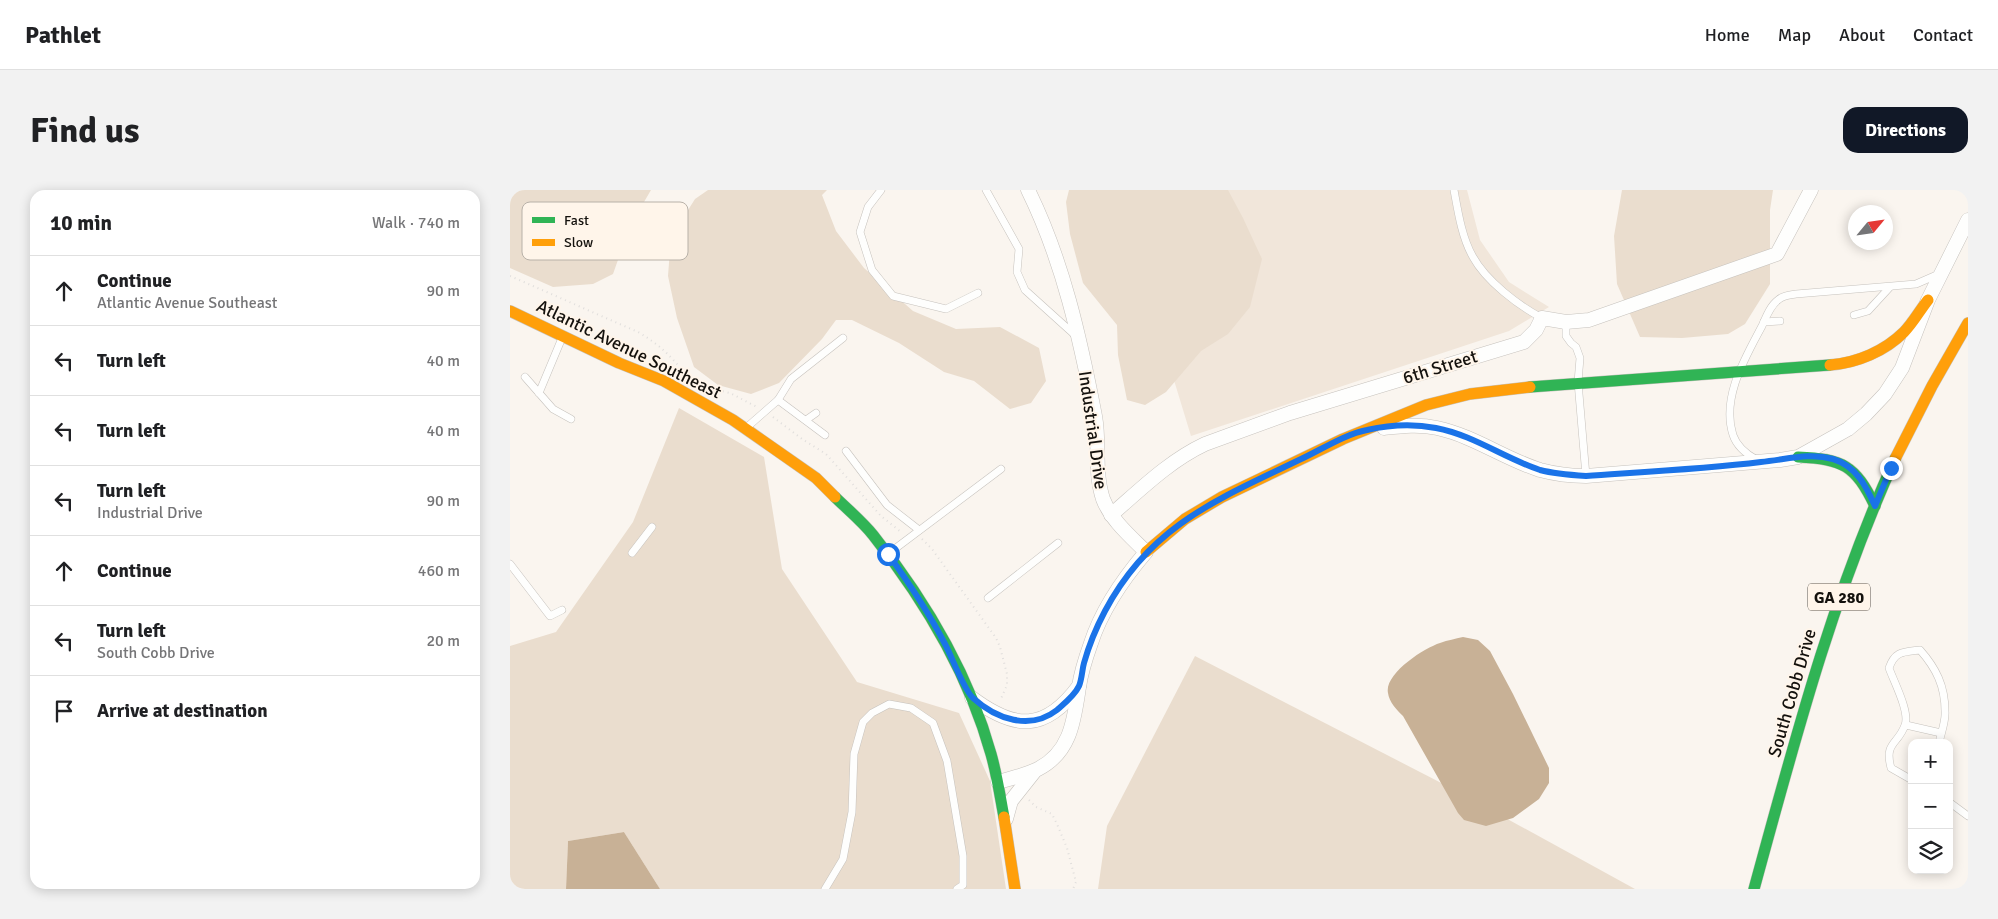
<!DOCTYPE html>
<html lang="en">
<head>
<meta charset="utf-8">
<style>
  body { margin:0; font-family:Signika,sans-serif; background:#f2f2f2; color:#202124 }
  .controls { position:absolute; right:15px; bottom:15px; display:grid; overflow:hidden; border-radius:10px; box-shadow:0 2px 12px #0003 }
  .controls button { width:45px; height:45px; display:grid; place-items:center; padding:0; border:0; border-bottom:1px solid #e0e0e0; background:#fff; color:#202124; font:25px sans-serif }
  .compass { position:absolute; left:1338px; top:15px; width:45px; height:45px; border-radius:50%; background:#fff; box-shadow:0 2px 12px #0003; rotate:61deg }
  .stop { position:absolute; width:15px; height:15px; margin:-11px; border:4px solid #1a73e8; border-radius:50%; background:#fff }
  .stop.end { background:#1a73e8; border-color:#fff; box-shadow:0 1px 5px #0008 }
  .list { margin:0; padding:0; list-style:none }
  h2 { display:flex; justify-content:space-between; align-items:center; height:65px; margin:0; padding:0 20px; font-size:21px }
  h2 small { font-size:16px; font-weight:400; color:#757577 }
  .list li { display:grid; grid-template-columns:32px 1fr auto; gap:15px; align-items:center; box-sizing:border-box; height:70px; padding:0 20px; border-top:1px solid #e0e0e0 }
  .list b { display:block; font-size:19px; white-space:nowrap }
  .list p { margin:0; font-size:16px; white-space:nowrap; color:#757577 }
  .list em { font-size:16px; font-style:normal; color:#757577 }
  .icon { flex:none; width:28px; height:28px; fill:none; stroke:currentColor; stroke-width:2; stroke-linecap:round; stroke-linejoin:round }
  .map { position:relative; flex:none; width:1458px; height:699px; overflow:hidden; border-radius:15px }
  header { display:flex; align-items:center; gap:30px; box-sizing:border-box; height:70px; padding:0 25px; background:#fff; border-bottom:1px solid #e0e0e0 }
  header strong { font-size:24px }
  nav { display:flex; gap:28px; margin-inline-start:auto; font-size:18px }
  .intro { display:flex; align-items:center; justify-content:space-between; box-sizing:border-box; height:120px; padding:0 30px }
  h1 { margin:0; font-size:35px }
  .button { padding:12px 22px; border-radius:15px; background:#111827; color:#fff; font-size:18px; font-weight:700 }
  main { display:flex; gap:30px; padding:0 30px }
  aside { flex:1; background:#fff; border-radius:15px; box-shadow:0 2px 12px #0003 }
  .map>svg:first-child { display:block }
  .built { fill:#f1e6da }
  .green { fill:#eaddce }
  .water { fill:#c8b196 }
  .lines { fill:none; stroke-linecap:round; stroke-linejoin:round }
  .lane-casing { stroke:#c6c2bd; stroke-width:8 }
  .street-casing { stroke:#c6c2bd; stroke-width:15 }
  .fast-casing { stroke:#c6c2bd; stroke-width:12 }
  .slow-casing { stroke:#c6c2bd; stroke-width:12 }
  .path { stroke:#e0dedc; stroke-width:2; stroke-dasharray:1 4; stroke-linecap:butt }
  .lane { stroke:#fefefd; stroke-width:7 }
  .street { stroke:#fefefd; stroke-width:14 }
  .fast { stroke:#30b455; stroke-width:11 }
  .slow { stroke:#ff9f0a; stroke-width:11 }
  .route { stroke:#1a73e8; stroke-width:6 }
  .labels { text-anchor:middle; stroke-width:4; stroke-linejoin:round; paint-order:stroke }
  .shield { fill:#fff5ea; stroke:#5a554f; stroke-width:1 }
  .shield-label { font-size:16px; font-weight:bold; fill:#14110d }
  .street-label { font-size:18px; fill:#14110d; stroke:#fff5ea }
  .key { fill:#fff5ea; stroke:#b8b1a8; stroke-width:1 }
  .key-label { font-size:14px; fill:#14110d }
</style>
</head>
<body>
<header>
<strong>Pathlet</strong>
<nav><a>Home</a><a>Map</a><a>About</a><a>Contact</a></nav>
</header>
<div class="intro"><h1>Find us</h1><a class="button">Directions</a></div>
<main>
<aside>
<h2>10 min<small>Walk · 740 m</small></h2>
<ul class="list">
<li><svg class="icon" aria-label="ahead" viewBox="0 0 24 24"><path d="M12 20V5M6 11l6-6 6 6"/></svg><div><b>Continue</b><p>Atlantic Avenue Southeast</p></div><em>90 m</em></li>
<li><svg class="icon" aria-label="left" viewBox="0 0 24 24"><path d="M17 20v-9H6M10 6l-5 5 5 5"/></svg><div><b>Turn left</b></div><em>40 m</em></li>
<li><svg class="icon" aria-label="left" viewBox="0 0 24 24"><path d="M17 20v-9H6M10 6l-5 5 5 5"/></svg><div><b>Turn left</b></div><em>40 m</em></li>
<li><svg class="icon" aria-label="left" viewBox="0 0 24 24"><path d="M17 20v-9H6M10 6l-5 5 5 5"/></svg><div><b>Turn left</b><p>Industrial Drive</p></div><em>90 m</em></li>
<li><svg class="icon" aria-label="ahead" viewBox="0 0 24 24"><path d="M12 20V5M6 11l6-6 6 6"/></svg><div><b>Continue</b></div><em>460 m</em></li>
<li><svg class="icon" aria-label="left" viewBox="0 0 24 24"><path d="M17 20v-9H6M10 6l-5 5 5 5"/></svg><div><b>Turn left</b><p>South Cobb Drive</p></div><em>20 m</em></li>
<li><svg class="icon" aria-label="arrive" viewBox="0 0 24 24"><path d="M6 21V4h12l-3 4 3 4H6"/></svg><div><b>Arrive at destination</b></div></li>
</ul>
</aside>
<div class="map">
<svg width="1458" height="699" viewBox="0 0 1458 699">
  <rect width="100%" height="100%" fill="#faf5ef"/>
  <polygon class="built" points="606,0 957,0 970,50 999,92 1039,117 999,141 681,246"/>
  <g class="green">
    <polygon points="0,0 141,0 120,36 103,84 83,94 43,97 0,78"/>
    <polygon points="198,0 317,0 312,5 326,41 354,78 403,121 446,139 490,137 529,158 536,191 521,213 500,219 464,191 434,182 389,153 342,130 326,130 312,149 269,193 241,204 208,195 184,177 167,128 158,86 161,47 185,9"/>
    <polygon points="559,0 718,0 733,28 752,69 740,117 718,144 691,161 656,202 635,215 617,210 608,165 607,135 573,93 560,44 556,12"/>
    <polygon points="1112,0 1263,0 1260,20 1260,94 1235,134 1218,144 1172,148 1130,147 1107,94 1104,46"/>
    <polygon points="169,218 254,267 272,379 347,492 449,523 480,591 496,699 150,699 114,642 58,651 56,699 0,699 0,456 46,442 123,332"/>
    <polygon points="685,466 941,598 1125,699 588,699 597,636"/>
  </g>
  <g class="water">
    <path d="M953,447l15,3 12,11 23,43 36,74v15l-10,16 -26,19 -27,8 -22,-6 -6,-7 -55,-97c-6,-6 -14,-14 -15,-23 -4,-19 36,-45 52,-50 8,-3 15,-4 23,-6z"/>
    <polygon points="114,642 150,699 56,699 58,651"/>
  </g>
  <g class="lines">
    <defs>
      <g id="lane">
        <polyline points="371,0 358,17 350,42 362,80 383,106 436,119 468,103"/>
        <polyline points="476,0 509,59 507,82 515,100 566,146"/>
        <path d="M944,0c4,22 8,48 19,67 13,24 46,49 69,61"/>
        <polyline points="1344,125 1358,121 1380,97"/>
        <polyline points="1056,132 1056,146 1061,153 1066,157 1070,168 1068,192 1076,286"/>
        <polyline points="1254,132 1270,131"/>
        <polyline points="15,187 43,219 61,229"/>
        <polyline points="29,203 52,148"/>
        <polyline points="268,210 315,245"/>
        <polyline points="296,230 306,223"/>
        <polyline points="236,238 268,210 281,189 333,148"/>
        <polyline points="336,261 377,315 409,340"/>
        <path d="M1247,270c-11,-6 -20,-13 -24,-25 -12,-37 12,-77 29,-109 4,-9 8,-20 16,-26 5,-5 12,-5 18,-6l120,-10 23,-10"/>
        <polyline points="122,363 142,337"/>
        <polyline points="378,364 491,279"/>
        <polyline points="0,374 40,426 52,420"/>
        <polyline points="478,408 548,353"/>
        <polyline points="1396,535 1431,543"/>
        <path d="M1402,590l-21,-12c-7,-26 7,-23 14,-43 5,-13 -11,-43 -16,-57 6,-17 14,-16 31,-18 16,18 25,36 25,61 1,10 -4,22 -6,32"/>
        <polyline points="1439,612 1458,626"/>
        <polyline points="315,699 333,669 342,622 344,564 353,532 362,523 379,514 401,518 423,533 437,571 453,666 453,695 447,699"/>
      </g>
      <g id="street">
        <path d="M874,238c18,-2 35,-4 53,0 37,8 68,31 103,42 15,4 31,6 46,6l194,-16 18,-3 50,-28 18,-15 19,-20 17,-26 26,-68 40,-80"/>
        <path d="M601,325c30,-26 58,-54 94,-71l85,-31 234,-71 12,-12 6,-12 24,4 23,-2 188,-66 34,-64"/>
        <path d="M462,508c43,32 73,34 107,-12"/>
        <path d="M488,592c14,-4 28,-7 40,-13 33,-17 36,-49 41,-82 2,-15 7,-30 12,-44 11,-34 32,-64 55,-91 -16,-16 -35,-32 -43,-53 -9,-27 -3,-56 -8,-83 -15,-78 -32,-155 -67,-226"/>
        <polyline points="496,629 501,611 524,582"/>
      </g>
      <g id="fast">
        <polyline points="1020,197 1320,175"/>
        <path d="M1288,267c45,2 57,8 77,49"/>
        <path d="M325,307c12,12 27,24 38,38 51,64 96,140 118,219 6,21 9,42 13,63"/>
        <path d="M1244,699c40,-146 78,-292 141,-430"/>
      </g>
      <g id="slow">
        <polyline points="0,121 109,173 154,191 223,230 306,288 325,307"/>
        <path d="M1320,175c27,-2 55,-14 74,-33 9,-9 16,-22 24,-32"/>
        <polyline points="1385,269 1422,196 1458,133"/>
        <polyline points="636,362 675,329 712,307 833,249 916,215 960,204 1020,197"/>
        <polyline points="494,627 505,699"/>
      </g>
    </defs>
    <use href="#lane" class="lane-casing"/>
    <use href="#street" class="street-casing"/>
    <use href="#fast" class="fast-casing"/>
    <use href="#slow" class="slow-casing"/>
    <g class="path">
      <path d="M0,86l128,56c22,13 32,23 48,43"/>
      <polyline points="203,199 220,203 247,217"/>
      <polyline points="263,227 292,249 316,264 371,326 391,342"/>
      <polyline points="412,349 422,359 486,448 490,457 497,484 497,495 490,511"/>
      <polyline points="519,610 526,617 542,624 547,634 557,658 566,692 563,699"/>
    </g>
    <use href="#lane" class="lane"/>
    <use href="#street" class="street"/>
    <use href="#fast" class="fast"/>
    <use href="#slow" class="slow"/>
  </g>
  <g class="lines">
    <path class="route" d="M378,364c21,29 41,59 57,90 7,13 19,46 28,54 23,21 57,33 84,12 8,-7 18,-15 22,-24 3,-7 3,-16 5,-23 5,-18 12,-35 21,-52 45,-85 111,-111 194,-151 20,-9 46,-26 68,-30 22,-5 48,-6 69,-2 37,7 68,30 104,42 15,4 30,5 46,6 58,-4 117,-7 175,-14 24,-2 48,-10 72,-3 23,7 33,27 42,47l16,-38"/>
  </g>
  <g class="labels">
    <rect class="shield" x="1298" y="393.5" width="62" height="27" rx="4"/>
    <g class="shield-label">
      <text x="1329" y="413">GA 280</text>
    </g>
    <g class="street-label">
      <text transform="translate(119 159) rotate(26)" y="6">Atlantic Avenue Southeast</text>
      <text transform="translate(930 177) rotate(-17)" y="6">6th Street</text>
      <text transform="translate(583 240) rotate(82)" y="6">Industrial Drive</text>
      <text transform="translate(1282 503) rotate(-74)" y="6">South Cobb Drive</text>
    </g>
  </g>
  <rect x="12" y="12" width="166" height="58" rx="8" class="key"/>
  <rect x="22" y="27" width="23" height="6" fill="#30b455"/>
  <rect x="22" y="49" width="23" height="7" fill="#ff9f0a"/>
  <g class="key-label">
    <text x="54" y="35">Fast</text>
    <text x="54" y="57">Slow</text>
  </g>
</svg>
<div class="controls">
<button>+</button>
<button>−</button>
<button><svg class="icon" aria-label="layers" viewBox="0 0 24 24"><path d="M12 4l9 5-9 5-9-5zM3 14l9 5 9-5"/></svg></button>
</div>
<svg class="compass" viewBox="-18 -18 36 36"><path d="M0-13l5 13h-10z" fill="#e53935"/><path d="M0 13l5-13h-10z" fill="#757577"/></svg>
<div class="stop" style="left:378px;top:364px"></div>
<div class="stop end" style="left:1381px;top:278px"></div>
</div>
</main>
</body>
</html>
